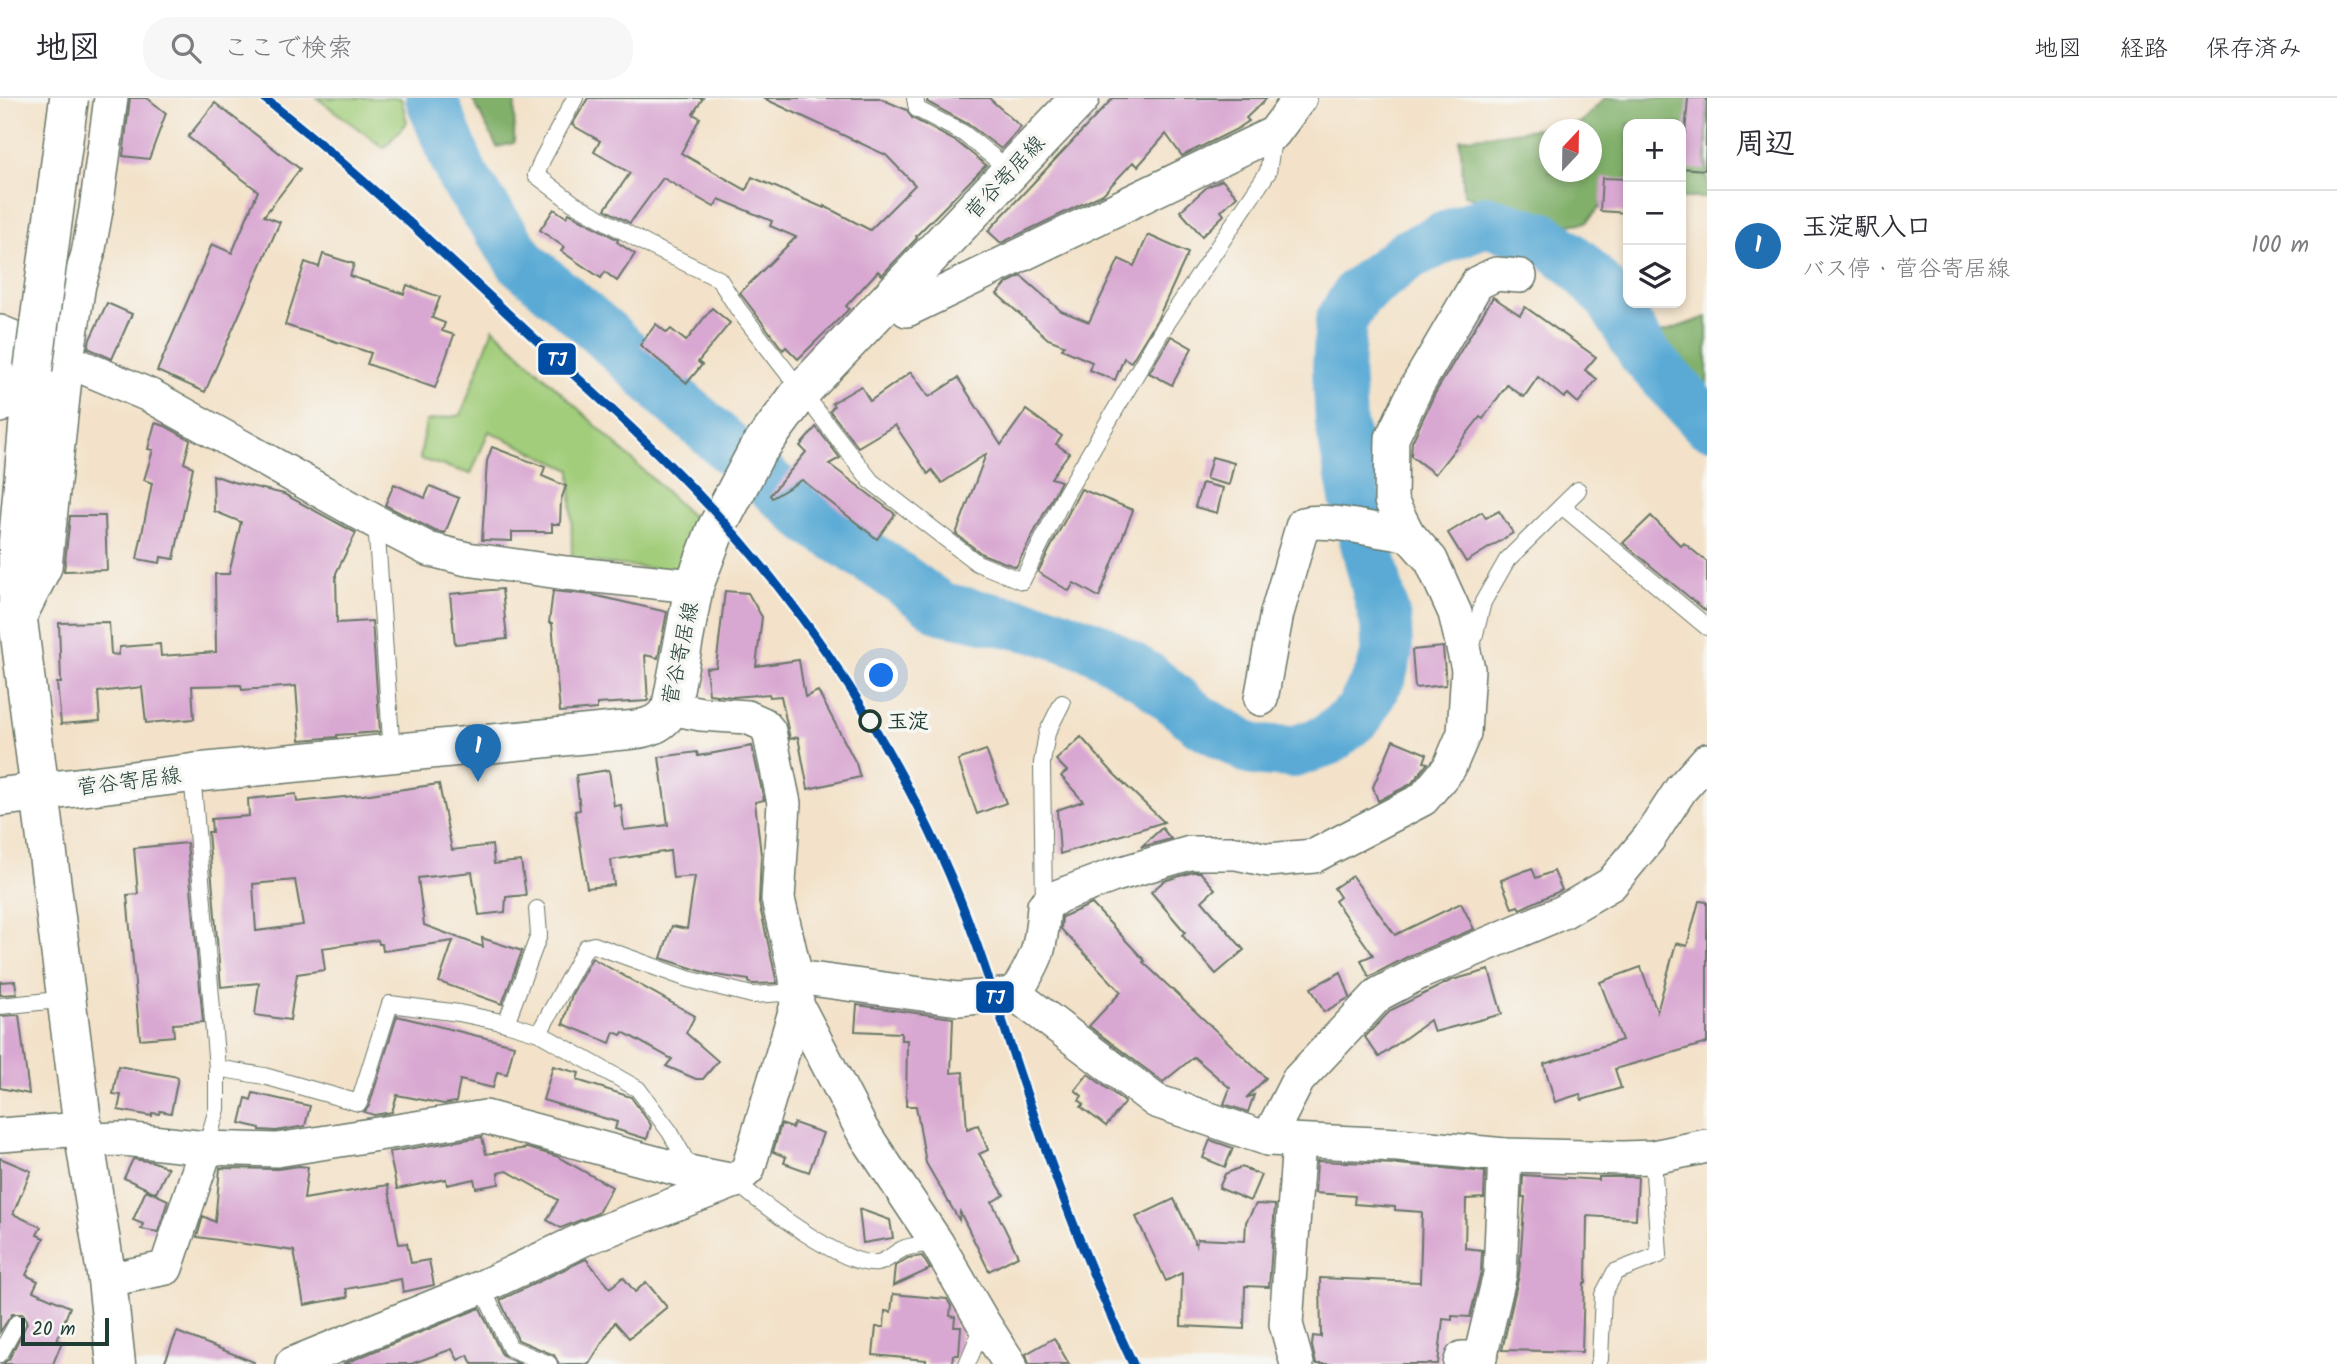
<!DOCTYPE html>
<html lang="ja">
<head>
<meta charset="utf-8">
<style>
  body { margin:0; font-family:Kalam,"Klee One",sans-serif; background:#f7f7f7; color:#2b2b33 }
  .controls { position:absolute; right:21px; top:21px; display:grid; overflow:hidden; border-radius:14px; box-shadow:0 4px 10px #0003 }
  .controls button { width:63px; height:63px; display:grid; place-items:center; padding:0; border:0; border-bottom:2px solid #e1e1e2; background:#fff; color:#2b2b33; font:35px sans-serif }
  .compass { position:absolute; left:1539px; top:21px; width:63px; height:63px; border-radius:50%; background:#fff; box-shadow:0 4px 10px #0003; rotate:22deg }
  .scale { position:absolute; left:21px; bottom:18px; width:88px; box-sizing:border-box; padding-left:7px; border:4px solid #1f3d34; border-top:0; font-size:19px; line-height:24px; white-space:nowrap; color:#1f3d34; -webkit-text-stroke:5px #f6f6f2; paint-order:stroke }
  .you { position:absolute; left:882px; top:578px; width:24px; height:24px; margin:-18px; border:5px solid #fff; border-radius:50%; background:#1a73e8; box-shadow:0 0 0 10px #1a73e833 }
  .badge { display:grid; place-items:center; width:46px; height:46px; border-radius:50%; background:#1f6fb2; color:#fff; font-size:23px; font-weight:700 }
  .pin { position:absolute; translate:-50% -58px; filter:drop-shadow(0 2px 4px #0008) }
  .pin::after { content:''; position:absolute; top:37px; width:24px; height:21px; background:inherit; clip-path:polygon(0 0,100% 0,50% 100%) }
  .list { margin:0; padding:0; list-style:none }
  h2 { display:flex; justify-content:space-between; align-items:center; height:91px; margin:0; padding:0 28px; font-size:30px }
  h2 small { font-size:23px; font-weight:400; color:#7c7c81 }
  .list li { display:grid; grid-template-columns:46px 1fr auto; gap:21px; align-items:center; box-sizing:border-box; height:112px; padding:0 28px; border-top:2px solid #e1e1e2 }
  .list b { display:block; font-size:26px; white-space:nowrap }
  .list p { margin:0; font-size:23px; white-space:nowrap; color:#7c7c81 }
  .list em { font-size:23px; font-style:normal; color:#7c7c81 }
  .icon { flex:none; width:38px; height:38px; fill:none; stroke:currentColor; stroke-width:2; stroke-linecap:round; stroke-linejoin:round }
  .map { position:relative; flex:none; width:1707px; height:1266px; overflow:hidden }
  header { display:flex; align-items:center; gap:42px; box-sizing:border-box; height:98px; padding:0 35px; background:#fff; border-bottom:2px solid #e1e1e2 }
  header strong { font-size:33px }
  nav { display:flex; gap:38px; margin-inline-start:auto; font-size:24px }
  .search { width:490px; height:63px; background:#f7f7f7; display:flex; align-items:center; gap:18px; box-sizing:border-box; padding:0 24px; border-radius:28px; color:#7c7c81; font-size:26px }
  main { display:flex }
  aside { flex:1; background:#fff }
  .map>svg:first-child { display:block }
  .green { fill:#a2cd7a; stroke:#608557; stroke-width:2 }
  .forest { fill:#81b06a; stroke:#50764f; stroke-width:2; fill-rule:evenodd }
  .lines { fill:none; stroke-linecap:round; stroke-linejoin:round }
  .river { stroke:#5aaad5; stroke-width:52 }
  .building { fill:#d9a8d2; fill-rule:evenodd }
  .lane-casing { stroke:#697768; stroke-width:18 }
  .street-casing { stroke:#697768; stroke-width:36 }
  .secondary-casing { stroke:#697768; stroke-width:41 }
  .lane { stroke:#fff; stroke-width:16 }
  .street { stroke:#fff; stroke-width:33 }
  .secondary { stroke:#fff; stroke-width:38 }
  .secondary-bridge-casing { stroke:#697768; stroke-width:41; stroke-linecap:butt }
  .secondary-bridge { stroke:#fff; stroke-width:38 }
  .rail-1-casing { stroke:#f6f6f2; stroke-width:14 }
  .rail-1 { stroke:#004da3; stroke-width:9 }
  .stop-dot { fill:#f6f6f2; stroke:#1f3d34; stroke-width:3.5 }
  .labels { text-anchor:middle; stroke-width:7; stroke-linejoin:round; paint-order:stroke }
  .street-label { font-size:21px; fill:#1f3d34; stroke:#f6f6f2 }
  .stop-label { font-size:21px; font-weight:bold; fill:#1f3d34; stroke:#f6f6f2; text-anchor:start }
  .line-badge { stroke:#f6f6f2; stroke-width:2.5 }
  .badge-label { font-size:19px; text-anchor:middle; font-weight:bold; fill:#fff }
</style>
</head>
<body>
<header>
<strong>地図</strong>
<div class="search"><svg class="icon" aria-label="search" viewBox="0 0 24 24"><circle cx="10" cy="10" r="6"/><path d="M15 15l6 6"/></svg>ここで検索</div>
<nav><a>地図</a><a>経路</a><a>保存済み</a></nav>
</header>
<main>
<div class="map">
<svg width="1707" height="1266" viewBox="0 0 1707 1266">
  <rect width="100%" height="100%" fill="#f6f6f2"/>
  <filter id="ink" filterUnits="userSpaceOnUse"><feTurbulence type="fractalNoise" baseFrequency=".0143" numOctaves="2"/><feDisplacementMap in="SourceGraphic" scale="14" xChannelSelector="R" yChannelSelector="G"/><feConvolveMatrix kernelMatrix="1 2 1 2 8 2 1 2 1" color-interpolation-filters="sRGB"/></filter>
  <filter id="wash" filterUnits="userSpaceOnUse"><feTurbulence type="fractalNoise" baseFrequency=".00686" numOctaves="4" result="noise"/><feDisplacementMap in="SourceGraphic" scale="28" xChannelSelector="R" yChannelSelector="G"/><feGaussianBlur stdDeviation="1.57" result="paint"/><feColorMatrix in="noise" values="0 0 0 0 0 0 0 0 0 0 0 0 0 0 0 0 0 1.4 0 .05"/><feComposite in="paint" operator="in"/></filter>
  <g filter="url(#wash)">
    <rect width="100%" height="100%" fill="#f3e2c9"/>
    <g class="green">
      <polygon points="317,0 401,0 407,24 384,50"/>
      <polygon points="493,230 700,426 683,474 572,462 571,372 489,333 471,376 420,361 426,323 461,317"/>
    </g>
    <g class="forest">
      <polygon points="472,0 515,0 514,45 497,49"/>
      <path d="M1605,0h102v100h-26v-74h-53v64l-10,-2 -31,36 -18,3 -105,-30 -4,-56 120,-16zM1549,32h42v42h-42z"/>
      <polygon points="1707,219 1707,314 1689,298 1646,240"/>
    </g>
    <g class="lines">
      <polyline class="river" points="431,0 463,79 522,165 603,234 676,303 810,421 884,469 941,510 1043,531 1097,550 1148,580 1200,623 1253,652 1294,654 1328,642 1359,616 1381,576 1387,553 1386,526 1355,400 1341,325 1338,270 1341,223 1358,195 1406,158 1443,140 1485,123 1544,140 1578,166 1611,201 1644,256 1707,325"/>
    </g>
    <g id="blocks">
      <g class="building">
        <polygon points="130,0 147,0 166,15 149,61 123,58"/>
        <polygon points="588,0 703,0 693,16 700,20 681,55 746,92 752,79 824,110 824,108 870,132 915,87 886,57 763,0 879,0 907,12 912,20 957,44 986,67 916,138 917,140 882,177 878,173 846,208 849,211 798,261 786,249 783,252 740,195 796,139 770,128 772,123 719,101 714,109 663,80 630,125 605,111 630,75 594,54 600,43 572,27"/>
        <polygon points="928,0 989,0 1021,29 1001,51 968,26 927,4"/>
        <polygon points="1113,0 1267,0 1246,20 1249,23 1237,31 1182,58 1166,36 1138,68 1133,64 1103,96 1001,145 988,133"/>
        <polygon points="1688,0 1707,0 1705,72 1681,70 1681,35 1685,36"/>
        <polygon points="215,5 300,71 264,118 280,124 205,294 157,273 212,146 232,155 258,93 188,39"/>
        <polygon points="1602,80 1628,81 1628,115 1600,113"/>
        <polygon points="1222,82 1237,98 1221,113 1224,117 1202,138 1180,113 1207,89"/>
        <polygon points="554,111 566,119 569,115 582,122 618,142 617,144 635,156 617,183 605,174 601,180 561,153 564,149 540,132"/>
        <polygon points="1148,137 1188,155 1158,220 1131,264 1124,260 1115,282 1089,272 1092,264 1062,251 1064,247 1048,241 997,196 1007,185 1021,178 1061,213 1089,224 1119,161 1134,168"/>
        <polygon points="323,156 354,166 350,178 404,196 407,187 440,199 432,220 445,225 442,233 454,237 435,290 367,266 371,255 285,227 305,164 319,169"/>
        <polygon points="1493,199 1520,217 1525,209 1596,259 1585,272 1597,281 1578,305 1568,296 1564,300 1538,279 1524,299 1507,287 1483,321 1480,319 1435,376 1411,358 1412,344 1434,297"/>
        <polygon points="107,205 132,216 112,261 88,250 90,241"/>
        <polygon points="712,210 730,225 698,264 702,267 687,285 640,247 656,226 667,235 671,231 686,243"/>
        <polygon points="1171,238 1192,250 1172,287 1149,275"/>
        <polygon points="911,274 929,299 958,280 1001,347 1026,312 1062,338 1056,346 1069,355 1051,380 1061,383 1016,469 982,456 956,436 986,356 942,385 932,372 928,376 895,327 858,349 830,313 834,308 832,305 861,288 870,303"/>
        <polygon points="155,325 165,328 190,342 184,365 193,369 174,461 161,459 160,465 137,461 152,385 144,382 153,352 148,351"/>
        <polygon points="816,329 840,360 829,366 895,416 877,441 802,382 772,400 770,397 806,354 800,348"/>
        <polygon points="492,349 545,369 542,378 566,388 561,402 560,426 552,426 552,434 512,434 512,443 482,442 487,363"/>
        <polygon points="1212,359 1234,365 1229,387 1206,381"/>
        <polygon points="213,377 233,384 284,396 356,435 336,475 337,525 372,523 380,634 337,637 337,639 300,642 296,588 242,592 241,587 192,588 194,621 146,625 142,589 98,594 100,623 61,626 57,585 61,585 59,525 109,524 111,556 118,557 120,549 160,546 161,558 216,554 215,476 229,476 241,424 214,413"/>
        <polygon points="1202,385 1223,390 1217,415 1195,409"/>
        <polygon points="394,386 425,400 430,388 459,400 445,435 435,433 385,407"/>
        <polygon points="1081,391 1133,412 1099,499 1074,485 1069,493 1038,474"/>
        <polygon points="1499,413 1513,435 1466,464 1448,435 1482,414 1486,420"/>
        <polygon points="70,418 105,418 107,472 64,473"/>
        <polygon points="1651,418 1681,448 1684,445 1707,464 1707,514 1623,445"/>
        <polygon points="502,491 507,541 455,546 450,496"/>
        <polygon points="553,493 593,497 667,514 658,560 645,557 648,603 597,606 597,611 560,614 552,525 549,525"/>
        <polygon points="725,493 748,495 762,519 756,568 799,562 805,599 818,593 856,665 860,679 808,691 798,639 790,641 781,598 770,599 769,596 733,599 709,596 706,570 716,569"/>
        <polygon points="1443,549 1446,587 1415,590 1412,552"/>
        <polygon points="1081,639 1114,676 1164,724 1060,756 1057,712 1083,703 1061,678 1067,673 1056,662"/>
        <polygon points="1393,642 1427,656 1424,664 1428,665 1411,686 1378,703 1373,689"/>
        <polygon points="752,648 764,702 755,704 761,757 759,805 777,885 753,886 749,885 749,882 710,876 661,860 672,828 687,831 695,778 673,780 670,753 611,762 614,787 587,790 575,713 580,712 576,677 609,672 614,708 621,707 624,732 668,727 659,659 697,654 698,658"/>
        <polygon points="986,652 1006,705 977,716 958,662"/>
        <path d="M439,686l13,66 40,-5 2,19 27,-3 5,34 -20,2 -1,15 -26,3 -7,-43 -54,6 6,47 59,22 -1,-9 40,13 -20,53 -63,-22 14,-41 -70,10 -1,-7h-3l-1,-4 -56,8 3,22 -28,4 -7,46 -35,-5 4,-32 -38,4 -13,-155h4l-1,-13 38,-3 -1,-17 48,-5 1,8 66,-7zM295,782l8,45 -47,6 -3,-47z"/>
        <polygon points="1162,730 1171,741 1141,749"/>
        <polygon points="187,745 203,924 173,926 174,938 140,941 127,797 138,796 134,750"/>
        <polygon points="1532,770 1536,780 1554,773 1562,792 1520,811 1518,808 1512,810 1501,782"/>
        <polygon points="1193,774 1200,774 1215,791 1202,803 1244,852 1216,876 1182,837 1185,834 1151,794 1164,783"/>
        <polygon points="1352,778 1395,837 1461,805 1474,831 1411,857 1369,879 1361,862 1373,857 1335,803 1340,799 1334,790"/>
        <polygon points="1699,803 1707,804 1707,945 1615,971 1621,990 1582,1002 1580,996 1555,1004 1544,966 1622,942 1600,884 1641,869 1657,914 1676,845 1687,848"/>
        <polygon points="1092,806 1145,863 1143,864 1266,980 1246,1000 1254,997 1248,1014 1224,1006 1230,990 1194,959 1163,984 1089,928 1121,894 1061,831 1062,819"/>
        <polygon points="592,860 695,918 686,935 718,963 703,981 696,981 666,968 672,961 623,934 621,937 614,934 610,945 563,926 572,896"/>
        <polygon points="1489,872 1502,916 1434,934 1430,922 1379,959 1365,939 1391,912 1452,882"/>
        <polygon points="1341,874 1350,899 1324,914 1311,890"/>
        <polygon points="15,883 17,896 0,897 0,884"/>
        <polygon points="857,907 953,920 951,975 963,974 967,1031 978,1027 988,1052 979,1056 1004,1097 992,1104 1018,1158 989,1173 960,1114 959,1122 926,1065 916,1008 906,1008 907,942 901,942 901,935 855,933"/>
        <polygon points="19,917 29,996 0,990 0,918"/>
        <polygon points="397,918 514,947 507,976 497,974 493,990 460,982 456,1004 444,1006 397,997 392,1014 374,1017 364,1014 369,1008"/>
        <polygon points="118,968 178,979 171,1015 160,1013 159,1016 152,1015 152,1018 118,1012 121,997 113,996"/>
        <polygon points="553,968 579,975 577,982 631,999 651,1027 647,1041 615,1031 617,1024 543,1002"/>
        <polygon points="1088,976 1125,1004 1106,1028 1081,1009 1084,1006 1079,1002 1082,998 1075,992"/>
        <polygon points="253,995 310,1008 305,1028 276,1033 260,1032 260,1030 240,1025 246,1000 251,1002"/>
        <polygon points="794,1025 823,1035 809,1074 784,1065 786,1059 773,1054 781,1026 792,1030"/>
        <polygon points="482,1039 486,1056 527,1050 556,1058 612,1089 598,1115 561,1130 547,1122 558,1102 507,1073 498,1075 499,1086 476,1090 474,1081 447,1087 446,1081 397,1091 389,1054"/>
        <polygon points="1210,1042 1233,1050 1225,1069 1203,1060"/>
        <polygon points="0,1060 31,1073 13,1116 41,1129 37,1137 44,1140 26,1177 38,1183 33,1193 70,1209 57,1242 62,1244 53,1266 2,1266 9,1261 27,1225 23,1216 12,1216 0,1234"/>
        <polygon points="133,1061 154,1064 168,1070 156,1095 124,1080"/>
        <polygon points="1317,1063 1398,1066 1485,1074 1484,1100 1466,1101 1465,1150 1482,1152 1481,1173 1470,1219 1452,1218 1452,1222 1443,1221 1438,1266 1316,1266 1312,1248 1313,1238 1321,1239 1320,1180 1420,1184 1422,1114 1395,1112 1395,1109 1354,1106 1355,1098 1315,1095"/>
        <polygon points="299,1068 308,1069 304,1101 388,1087 399,1146 407,1145 411,1165 429,1162 434,1187 403,1194 401,1181 346,1191 348,1199 304,1207 294,1153 197,1139 203,1118 215,1124 220,1070 277,1071"/>
        <polygon points="1241,1069 1261,1077 1250,1103 1219,1090 1225,1076"/>
        <polygon points="1523,1077 1599,1082 1599,1079 1638,1079 1636,1121 1587,1118 1586,1185 1584,1185 1582,1254 1502,1252 1519,1177 1525,1099 1522,1099"/>
        <polygon points="146,1092 168,1102 158,1134 141,1131 143,1126 133,1122"/>
        <polygon points="1174,1101 1196,1147 1198,1141 1245,1143 1246,1124 1256,1106 1275,1107 1269,1189 1245,1188 1244,1231 1181,1228 1182,1175 1166,1183 1136,1119"/>
        <polygon points="859,1111 890,1122 893,1140 863,1145"/>
        <polygon points="922,1158 930,1171 893,1188 895,1168 908,1160"/>
        <polygon points="586,1161 610,1190 623,1179 635,1194 646,1184 667,1209 629,1240 615,1224 589,1266 559,1266 554,1257 518,1242 500,1202"/>
        <polygon points="893,1196 947,1201 951,1208 950,1218 955,1219 954,1229 961,1229 959,1257 953,1257 952,1266 926,1266 926,1262 873,1257 876,1229 884,1229 885,1213 891,1214"/>
        <polygon points="480,1210 501,1255 506,1260 521,1266 472,1266 468,1257 458,1262 452,1251 411,1266 343,1266"/>
        <polygon points="177,1234 254,1264 253,1266 164,1266"/>
        <polygon points="1054,1240 1069,1266 1029,1266 1026,1256"/>
      </g>
    </g>
  </g>
  <g filter="url(#ink)">
    <use href="#blocks" fill-opacity="0" stroke="#697768" stroke-width="2"/>
    <g class="lines">
      <defs>
        <g id="lane">
          <polyline points="575,0 542,62 536,77 573,105 648,147 719,181 738,211 871,383 977,465 1022,483 1065,397 1161,234 1268,74 1274,35"/>
          <polyline points="915,0 917,11 963,35 1011,73"/>
          <polyline points="1562,408 1707,529"/>
          <polyline points="376,424 392,656"/>
          <polyline points="1472,548 1483,504 1507,462 1578,392"/>
          <polyline points="192,675 217,970 217,1011 206,1050"/>
          <polyline points="1044,808 1042,665 1047,635 1062,605"/>
          <polyline points="0,908 68,901"/>
          <polyline points="506,925 539,837 537,811"/>
          <polyline points="539,935 586,849 594,847 688,881 752,897 798,894"/>
          <polyline points="217,970 264,978 359,1005 390,906 459,915 506,925 539,935 638,991 670,1034 691,1072"/>
          <path d="M735,1083c24,21 110,87 142,82 10,-1 19,-12 28,-15 10,-3 22,-4 32,-5"/>
          <polyline points="482,1189 510,1250 549,1266"/>
          <polyline points="0,1256 17,1225"/>
          <polyline points="967,1266 984,1226"/>
          <polyline points="1598,1266 1600,1261 1603,1197 1615,1174 1659,1157 1653,1059"/>
        </g>
        <g id="street">
          <polyline points="896,195 907,212 1274,35 1300,0"/>
          <polyline points="0,234 151,298 376,424 428,451 467,461 566,475 694,488"/>
          <polyline points="0,308 9,238"/>
          <polyline points="18,522 45,469 67,261 79,186 88,156 96,112 111,0"/>
          <path d="M1261,601l16,-86 26,-89c29,-7 73,9 105,10"/>
          <polyline points="796,879 958,901 1015,896 1156,1003 1268,1041 1398,1047 1505,1057 1623,1060 1653,1059 1707,1048"/>
          <path d="M1015,896c23,-37 26,-44 29,-88l15,-10 53,-20 78,-23h46l32,7 46,-4 109,-57 26,-31 15,-35 4,-64 -13,-56 -24,-53 -23,-26 -17,-33 1,-63 25,-52 60,-103 19,-9 24,2"/>
          <polyline points="797,907 862,1032 937,1145 984,1226 1010,1266"/>
          <polyline points="0,1037 83,1031"/>
          <polyline points="1268,1041 1298,982 1379,896 1419,875 1563,814 1611,786 1649,740 1681,691 1707,662"/>
          <polyline points="85,1042 124,1041 206,1050 277,1052 485,1019 693,1075 735,1083"/>
          <polyline points="107,1182 166,1170 206,1050"/>
          <polyline points="292,1266 482,1189 586,1140 735,1083 748,1071 797,907 796,879 778,801 784,705 769,633 763,626 747,619 701,616 671,610"/>
          <polyline points="1297,1266 1286,1226 1299,1043"/>
          <polyline points="1460,1266 1462,1260 1480,1260 1500,1176 1505,1057"/>
        </g>
        <g id="secondary">
          <polyline points="33,272 18,443 18,522 83,1031 107,1182 116,1266"/>
          <path d="M0,699l192,-24 417,-41c25,-3 48,0 62,-24l23,-122 21,-55 41,-78 45,-61 279,-294"/>
        </g>
      </defs>
      <use href="#lane" class="lane-casing"/>
      <use href="#street" class="street-casing"/>
      <use href="#secondary" class="secondary-casing"/>
      <use href="#lane" class="lane"/>
      <use href="#street" class="street"/>
      <use href="#secondary" class="secondary"/>
      <defs>
        <polyline id="secondary-bridge" points="33,272 69,0"/>
      </defs>
      <use href="#secondary-bridge" class="secondary-bridge-casing"/>
      <use href="#secondary-bridge" class="secondary-bridge"/>
      <defs>
        <path id="rail-1" d="M264,0c89,70 171,148 254,225 65,61 133,120 193,185 95,102 172,221 230,347 33,72 55,148 80,223 33,97 68,193 112,286"/>
      </defs>
      <use href="#rail-1" class="rail-1-casing"/>
      <use href="#rail-1" class="rail-1"/>
    </g>
  </g>
  <circle class="stop-dot" cx="870" cy="623" r="10"/>
  <g class="labels">
    <g class="street-label">
      <text transform="translate(1005 79) rotate(-47)" y="7">菅谷寄居線</text>
      <text transform="translate(680 555) rotate(-78)" y="7">菅谷寄居線</text>
      <text transform="translate(129 683) rotate(-7)" y="7">菅谷寄居線</text>
    </g>
    <g class="stop-label">
      <text x="887" y="630">玉淀</text>
    </g>
  </g>
  <g class="line-badge">
    <rect x="537" y="244" width="40" height="34" rx="7" fill="#004da3"/>
    <rect x="975" y="882" width="40" height="34" rx="7" fill="#004da3"/>
  </g>
  <g class="badge-label">
    <text x="557" y="268">TJ</text>
    <text x="995" y="906">TJ</text>
  </g>
</svg>
<div class="controls">
<button>+</button>
<button>−</button>
<button><svg class="icon" aria-label="layers" viewBox="0 0 24 24"><path d="M12 4l9 5-9 5-9-5zM3 14l9 5 9-5"/></svg></button>
</div>
<svg class="compass" viewBox="-18 -18 36 36"><path d="M0-13l5 13h-10z" fill="#e53935"/><path d="M0 13l5-13h-10z" fill="#7c7c81"/></svg>
<div class="scale">20 m</div>
<div class="you"></div>
<div class="pin badge" style="left:478px;top:684px">1</div>
</div>
<aside>
<h2>周辺<small></small></h2>
<ul class="list">
<li><span class="badge">1</span><div><b>玉淀駅入口</b><p>バス停 · 菅谷寄居線</p></div><em>100 m</em></li>
</ul>
</aside>
</main>
</body>
</html>
